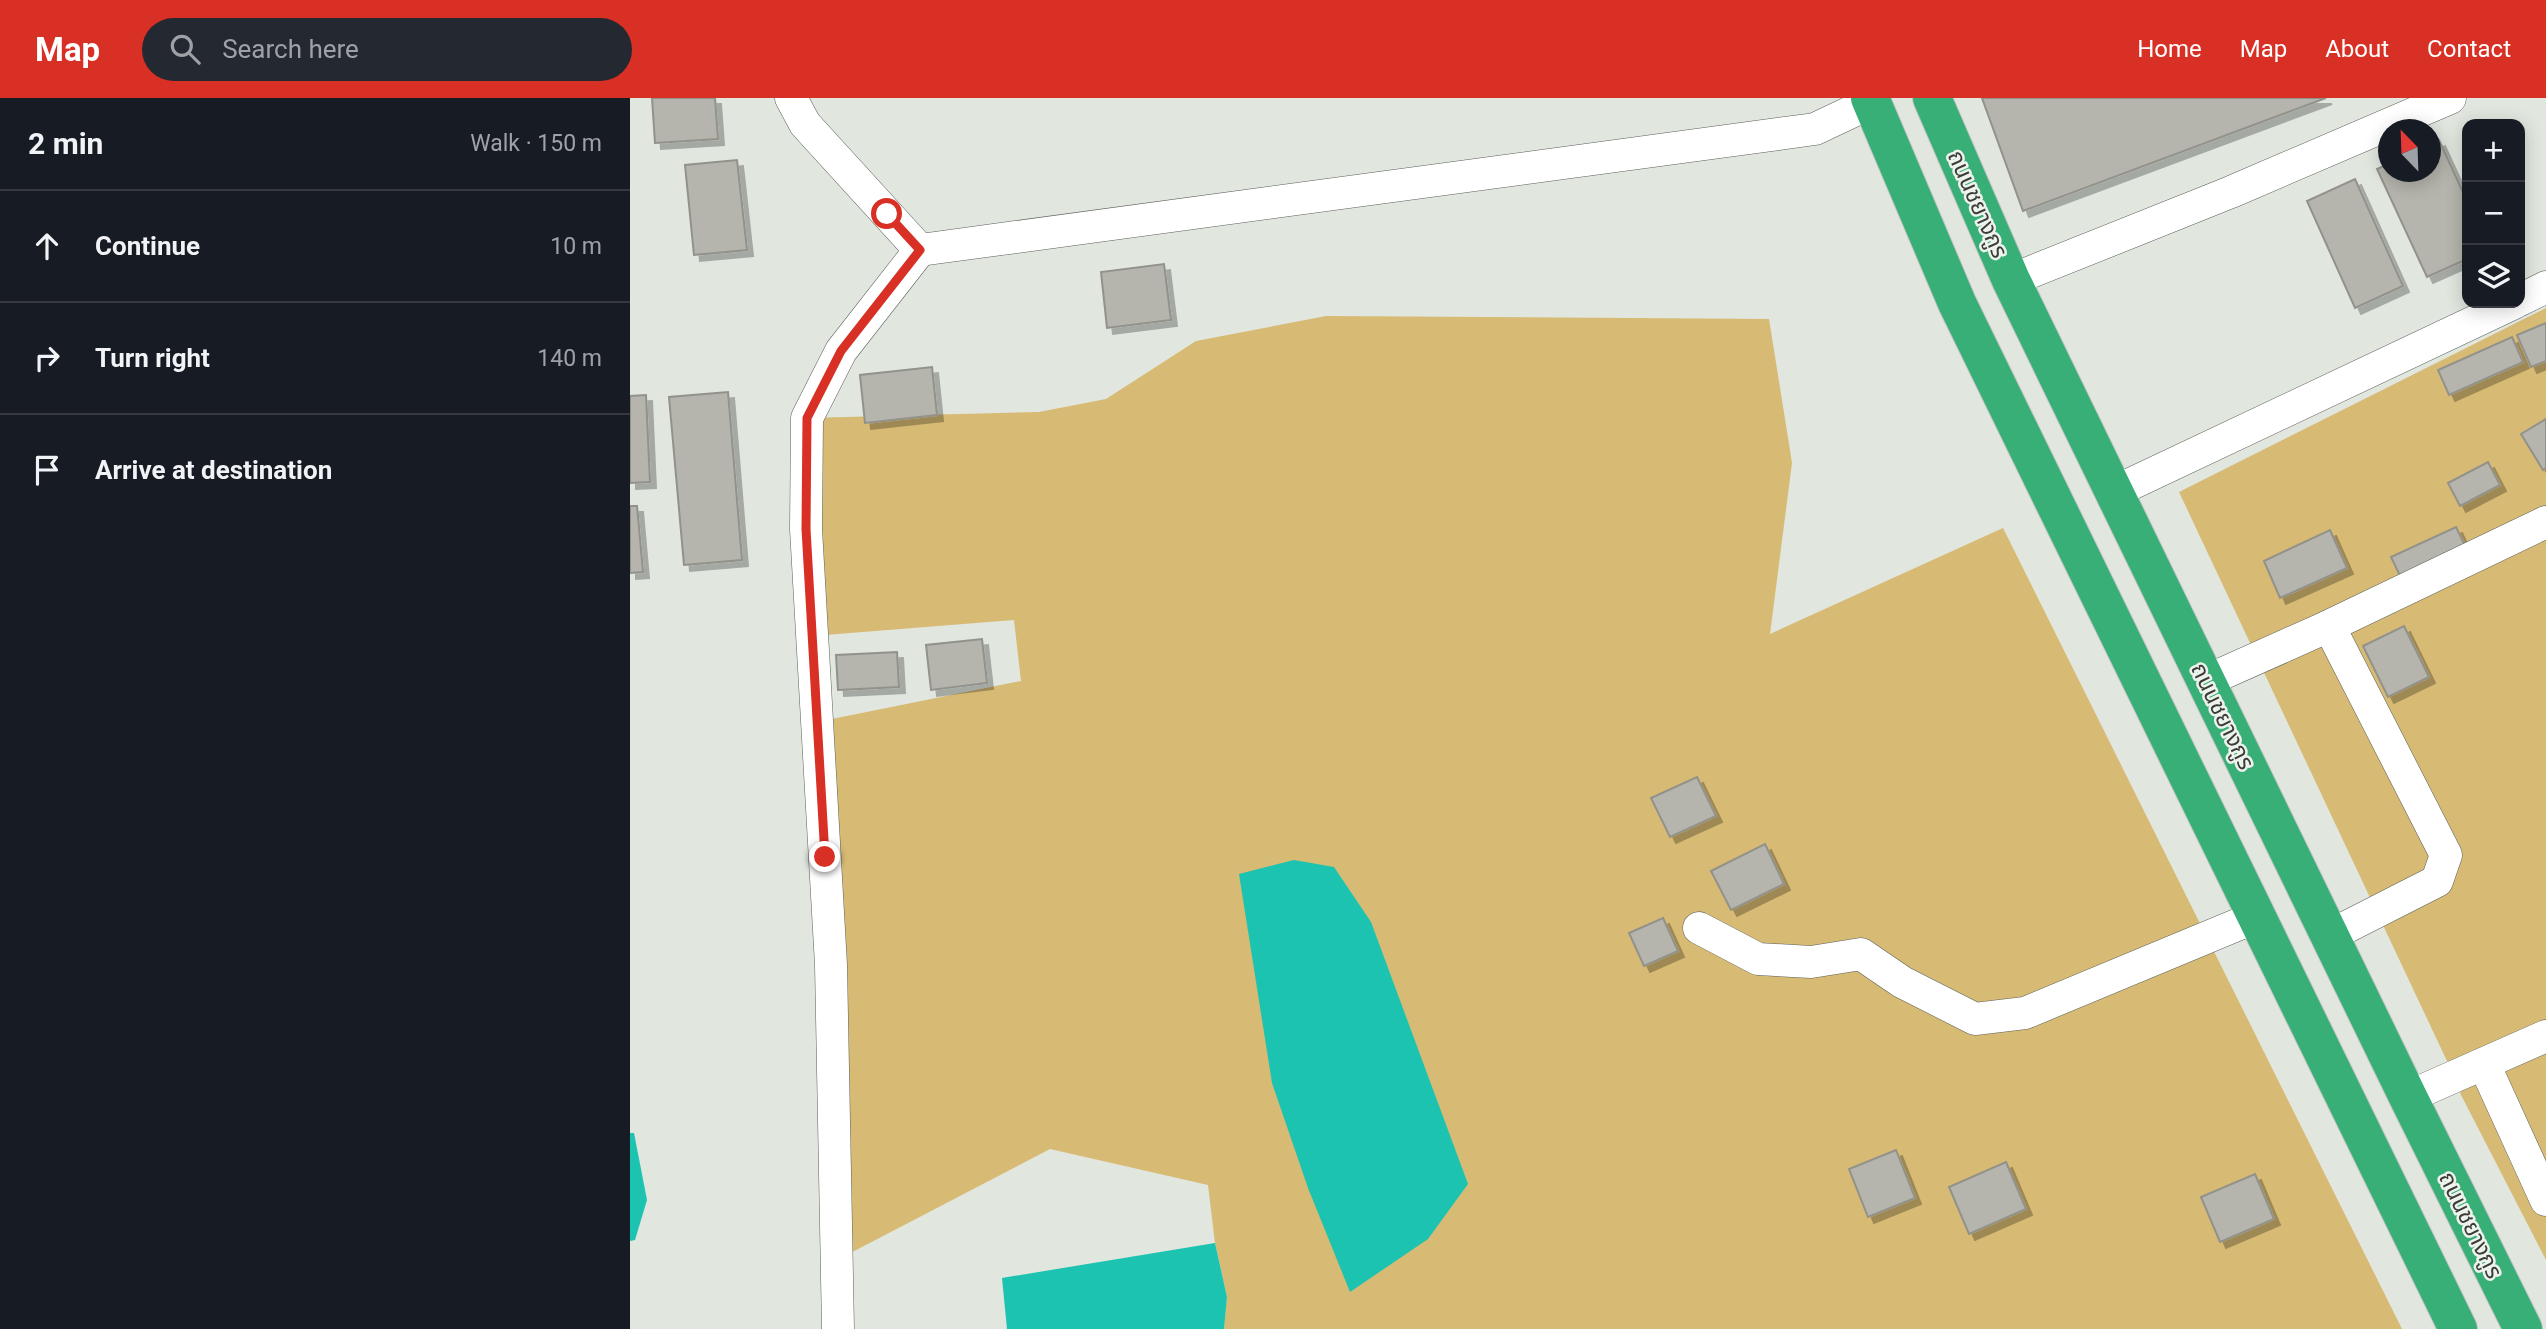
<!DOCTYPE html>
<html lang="en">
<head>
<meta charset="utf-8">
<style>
  body { margin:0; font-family:Roboto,"Noto Sans Thai",sans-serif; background:#242831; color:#f1f3f6 }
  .controls { position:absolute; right:21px; top:21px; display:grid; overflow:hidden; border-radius:14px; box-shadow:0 4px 18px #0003 }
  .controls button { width:63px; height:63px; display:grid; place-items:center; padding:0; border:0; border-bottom:2px solid #363941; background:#171b24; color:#f1f3f6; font:35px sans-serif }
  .compass { position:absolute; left:1748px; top:21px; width:63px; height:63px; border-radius:50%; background:#171b24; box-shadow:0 4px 18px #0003; rotate:337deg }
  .stop { position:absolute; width:21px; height:21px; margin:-16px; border:5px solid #d93025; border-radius:50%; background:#fff }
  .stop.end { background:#d93025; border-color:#fff; box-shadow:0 2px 7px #0008 }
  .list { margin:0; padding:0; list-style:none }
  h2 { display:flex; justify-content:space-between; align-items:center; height:91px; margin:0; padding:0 28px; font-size:30px }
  h2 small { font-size:23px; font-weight:400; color:#9ea1a6 }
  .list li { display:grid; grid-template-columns:46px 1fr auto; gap:21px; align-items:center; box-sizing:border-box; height:112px; padding:0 28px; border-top:2px solid #363941 }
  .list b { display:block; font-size:26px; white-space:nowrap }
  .list em { font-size:23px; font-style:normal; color:#9ea1a6 }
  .icon { flex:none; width:38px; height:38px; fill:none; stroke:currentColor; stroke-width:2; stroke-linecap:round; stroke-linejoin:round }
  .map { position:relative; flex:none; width:1916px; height:1231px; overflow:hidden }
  header { display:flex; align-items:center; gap:42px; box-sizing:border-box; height:98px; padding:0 35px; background:#d93025; color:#fff }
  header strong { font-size:33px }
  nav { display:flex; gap:38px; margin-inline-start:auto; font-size:24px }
  .search { width:490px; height:63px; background:#242831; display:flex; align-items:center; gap:18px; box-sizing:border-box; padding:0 24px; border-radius:38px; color:#9ea1a6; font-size:26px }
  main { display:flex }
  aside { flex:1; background:#171b24 }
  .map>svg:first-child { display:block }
  .green { fill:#d7ba73; fill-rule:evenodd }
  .water { fill:#1cc3b0 }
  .building { fill:#b5b5ad; stroke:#92928b; stroke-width:2; filter:url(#shadow) }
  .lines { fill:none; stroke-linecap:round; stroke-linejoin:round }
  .minor-casing { stroke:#5b6059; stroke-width:33 }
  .highway-casing { stroke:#c4c4c4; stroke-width:40 }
  .minor { stroke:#fff; stroke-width:32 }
  .highway { stroke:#38af77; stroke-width:38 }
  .route { stroke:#d93025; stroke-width:9 }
  .labels { text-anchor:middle; stroke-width:5; stroke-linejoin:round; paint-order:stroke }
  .street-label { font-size:23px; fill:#3a3c39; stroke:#eef3ec }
</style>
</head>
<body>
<header>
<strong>Map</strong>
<div class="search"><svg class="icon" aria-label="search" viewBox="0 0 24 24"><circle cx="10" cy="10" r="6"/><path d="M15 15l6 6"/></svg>Search here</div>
<nav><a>Home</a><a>Map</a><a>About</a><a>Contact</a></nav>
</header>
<main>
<aside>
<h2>2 min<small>Walk · 150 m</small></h2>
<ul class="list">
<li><svg class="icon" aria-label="ahead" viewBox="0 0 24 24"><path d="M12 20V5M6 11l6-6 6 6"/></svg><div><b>Continue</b></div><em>10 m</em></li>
<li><svg class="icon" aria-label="right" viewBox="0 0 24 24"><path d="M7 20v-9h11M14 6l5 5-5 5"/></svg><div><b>Turn right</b></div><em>140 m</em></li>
<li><svg class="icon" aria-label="arrive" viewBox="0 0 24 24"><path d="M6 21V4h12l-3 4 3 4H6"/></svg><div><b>Arrive at destination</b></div></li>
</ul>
</aside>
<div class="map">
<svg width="1916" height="1231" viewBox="0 0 1916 1231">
  <defs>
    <filter id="shadow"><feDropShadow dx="6" dy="6" stdDeviation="0" flood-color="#0004"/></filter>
  </defs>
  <rect width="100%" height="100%" fill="#e1e6df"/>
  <g class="green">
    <polygon points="1916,210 1916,1162 1830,995 1853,967 1817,963 1549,394"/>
    <path d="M696,218l443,3 23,144 -22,171 233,-106 399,801h-1178l3,-32 -12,-54 -7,-58 -158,-36 -213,111 -20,-538 204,-41 -7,-61 -202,16 -5,-218 232,-6 67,-13 90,-58zM1033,820l14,33 -32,15 -16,-33z"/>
  </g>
  <g class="water">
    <polygon points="664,762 704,769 741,824 838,1086 798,1141 720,1194 678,1090 642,985 609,776"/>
    <polygon points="0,1035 4,1035 17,1102 5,1142 0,1143"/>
    <polygon points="585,1145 597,1199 594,1231 377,1231 372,1180"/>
  </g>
  <g class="building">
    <polygon points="22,0 85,0 88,41 25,45"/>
    <polygon points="1352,0 1696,0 1393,113"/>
    <polygon points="1809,42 1837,103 1837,161 1797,179 1747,71 1758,66 1758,74 1800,74 1800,46"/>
    <polygon points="107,62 117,152 64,157 55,67"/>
    <polygon points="1725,81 1773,188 1725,210 1677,103"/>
    <polygon points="534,166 541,222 477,230 471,174"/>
    <polygon points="1916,225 1916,263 1901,269 1887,237"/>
    <polygon points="1882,239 1893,264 1819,297 1808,272"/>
    <polygon points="302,269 307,317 235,325 230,277"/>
    <polygon points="98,294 112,462 54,467 39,299"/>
    <polygon points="16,297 20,384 0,385 0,298"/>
    <polygon points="1916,321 1916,370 1913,372 1891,336"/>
    <polygon points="1858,364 1870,387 1830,408 1818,385"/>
    <polygon points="0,408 7,408 13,474 0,475"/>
    <polygon points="1826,429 1837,452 1772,482 1761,459"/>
    <polygon points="1700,432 1717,470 1650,500 1634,463"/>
    <polygon points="1774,528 1799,579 1758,599 1733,548"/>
    <polygon points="352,541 357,585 301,592 296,547"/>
    <polygon points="267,554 269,589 208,592 206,557"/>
    <polygon points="1067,679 1086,718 1040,739 1021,700"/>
    <polygon points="1135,746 1154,786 1101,812 1081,773"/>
    <polygon points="1033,820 1048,853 1014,868 999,835"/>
    <polygon points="1266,1052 1285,1100 1238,1119 1219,1071"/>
    <polygon points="1376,1064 1396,1111 1339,1136 1319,1089"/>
    <polygon points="1625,1076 1644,1121 1590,1144 1571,1099"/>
  </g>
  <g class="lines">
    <defs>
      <g id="minor">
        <polyline points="161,0 175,26 290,152 211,253 177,320 176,431 201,867 208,1231"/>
        <polyline points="290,152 1185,31 1242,4"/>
        <polyline points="1381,182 1601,94 1820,0"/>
        <polyline points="1890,202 1916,189"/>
        <polyline points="1484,394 1884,205"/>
        <polyline points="1699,528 1816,757 1807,783 1699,838"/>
        <polyline points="1576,583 1699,528 1916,424"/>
        <polyline points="1069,830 1128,861 1181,864 1231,856 1272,884 1345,921 1395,915 1626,819"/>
        <polyline points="1854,966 1916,1102"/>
        <polyline points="1778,999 1916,938"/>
      </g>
      <g id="highway">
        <polyline points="1240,0 1327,205 1828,1231"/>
        <polyline points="1302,0 1381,182 1778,999 1893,1231"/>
      </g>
    </defs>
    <use href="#minor" class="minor-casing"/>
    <use href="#highway" class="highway-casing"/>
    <use href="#minor" class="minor"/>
    <use href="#highway" class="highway"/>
  </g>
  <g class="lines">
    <polyline class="route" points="195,759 176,431 177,320 211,253 290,152 257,116"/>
  </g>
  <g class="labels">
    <g class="street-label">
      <text transform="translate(1348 106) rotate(66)" y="8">ถนนชยางกูร</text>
      <text transform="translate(1593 618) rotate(64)" y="8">ถนนชยางกูร</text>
      <text transform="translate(1841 1127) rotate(64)" y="8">ถนนชยางกูร</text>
    </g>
  </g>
</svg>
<div class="controls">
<button>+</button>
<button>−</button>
<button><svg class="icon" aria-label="layers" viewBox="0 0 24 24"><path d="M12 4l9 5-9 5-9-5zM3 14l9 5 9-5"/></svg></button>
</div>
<svg class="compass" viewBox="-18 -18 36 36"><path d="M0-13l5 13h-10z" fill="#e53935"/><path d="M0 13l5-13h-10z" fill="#9ea1a6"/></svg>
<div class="stop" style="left:257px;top:116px"></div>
<div class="stop end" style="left:195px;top:759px"></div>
</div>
</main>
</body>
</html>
